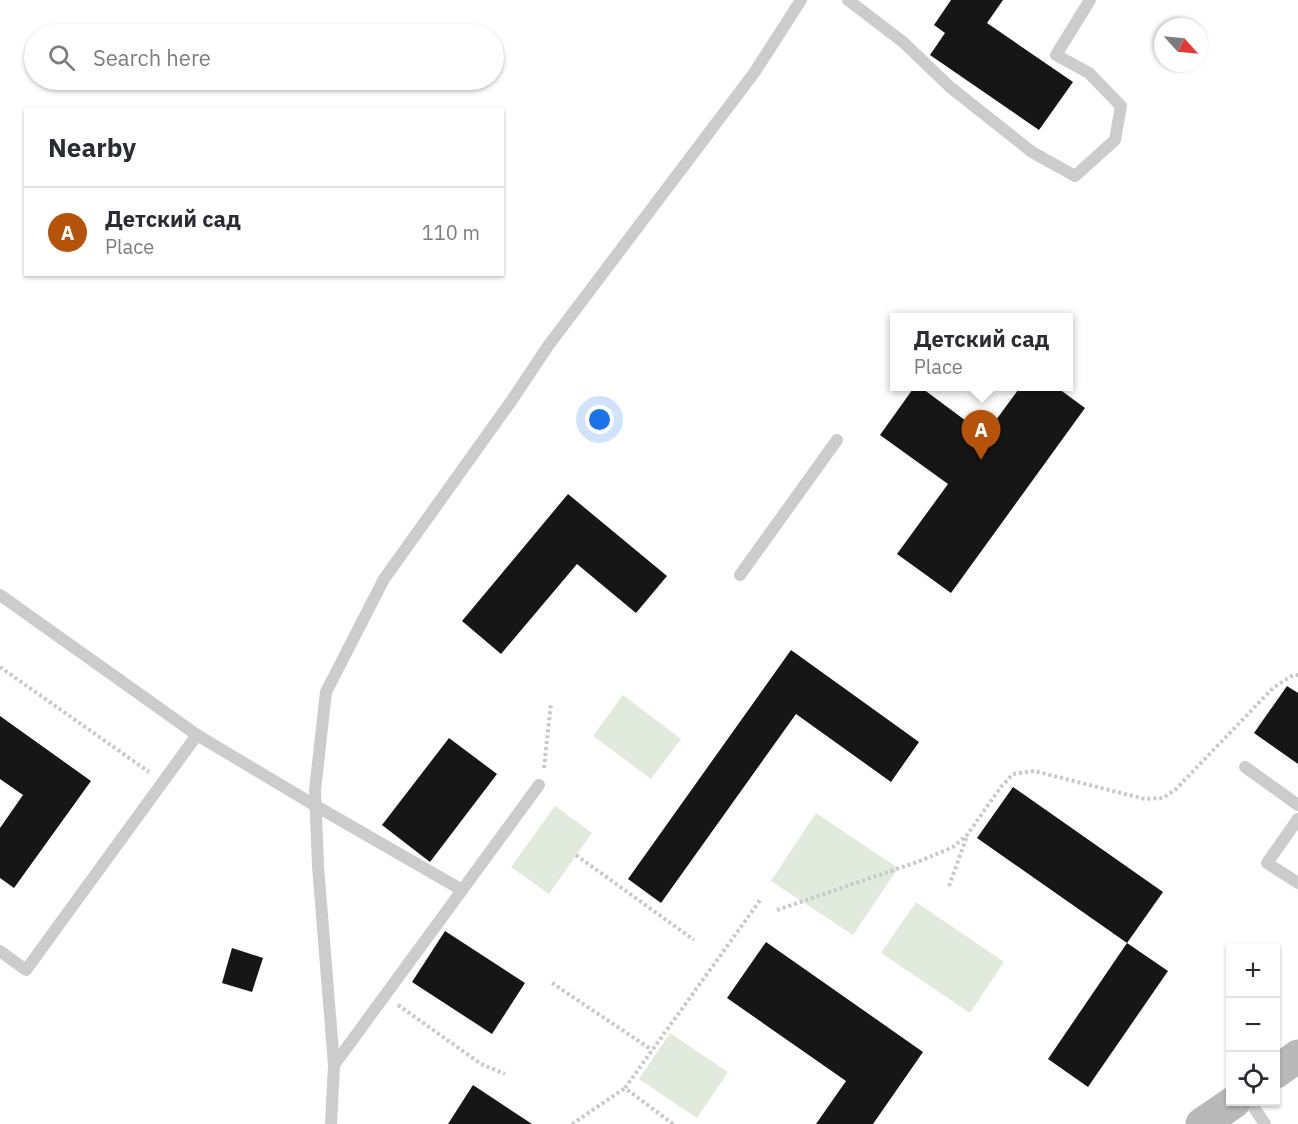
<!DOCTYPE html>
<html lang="en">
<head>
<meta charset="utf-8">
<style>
  body { margin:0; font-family:"IBM Plex Sans",sans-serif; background:#f7f7f7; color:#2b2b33 }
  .controls { position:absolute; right:18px; bottom:18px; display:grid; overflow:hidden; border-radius:0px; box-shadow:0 2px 4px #0004 }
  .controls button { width:54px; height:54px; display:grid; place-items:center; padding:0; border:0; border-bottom:2px solid #e1e1e2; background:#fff; color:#2b2b33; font:30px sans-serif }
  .compass { position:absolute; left:1154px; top:18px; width:54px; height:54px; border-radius:50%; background:#fff; box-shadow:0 2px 4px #0004; rotate:117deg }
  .you { position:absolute; left:600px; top:420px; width:21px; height:21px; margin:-15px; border:4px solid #fff; border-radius:50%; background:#1a73e8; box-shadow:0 0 0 9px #1a73e833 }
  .badge { display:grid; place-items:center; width:39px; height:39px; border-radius:50%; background:#b45309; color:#fff; font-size:20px; font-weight:700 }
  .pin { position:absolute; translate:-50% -50px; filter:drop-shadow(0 2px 3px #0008) }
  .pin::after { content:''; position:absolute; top:32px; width:21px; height:18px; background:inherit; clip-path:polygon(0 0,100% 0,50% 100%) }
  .popup { position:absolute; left:890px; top:313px; width:183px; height:78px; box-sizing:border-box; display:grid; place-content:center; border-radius:0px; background:#fff; filter:drop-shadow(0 2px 4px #0005); font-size:20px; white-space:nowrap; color:#7c7c81 }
  .popup b { font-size:22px; color:#2b2b33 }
  .popup::after { content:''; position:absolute; left:50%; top:100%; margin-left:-12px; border:12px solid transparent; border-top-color:#fff }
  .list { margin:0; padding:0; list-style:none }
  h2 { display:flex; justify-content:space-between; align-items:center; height:78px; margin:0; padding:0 24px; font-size:26px }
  h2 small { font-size:20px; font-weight:400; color:#7c7c81 }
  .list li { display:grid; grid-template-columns:39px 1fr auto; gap:18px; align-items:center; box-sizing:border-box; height:90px; padding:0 24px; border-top:2px solid #e1e1e2 }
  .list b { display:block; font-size:22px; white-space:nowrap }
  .list p { margin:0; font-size:20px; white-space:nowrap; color:#7c7c81 }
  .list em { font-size:20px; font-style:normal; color:#7c7c81 }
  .icon { flex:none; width:33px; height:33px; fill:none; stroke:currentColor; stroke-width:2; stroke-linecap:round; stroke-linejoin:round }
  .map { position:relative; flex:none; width:1298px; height:1124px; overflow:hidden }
  .search { position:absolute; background:#fff; box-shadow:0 2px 4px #0004; left:24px; top:24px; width:480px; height:66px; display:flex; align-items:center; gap:15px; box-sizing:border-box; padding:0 21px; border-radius:33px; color:#7c7c81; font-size:22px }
  .panel { position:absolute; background:#fff; box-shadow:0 2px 4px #0004; left:24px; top:108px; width:480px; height:168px; border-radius:0px }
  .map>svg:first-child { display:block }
  .green { fill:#e2eade }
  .building { fill:#161616 }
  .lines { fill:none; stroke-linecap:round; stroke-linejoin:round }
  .path { stroke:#c9c9c9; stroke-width:4; stroke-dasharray:3 3; stroke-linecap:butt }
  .lane { stroke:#ccc; stroke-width:12 }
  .secondary { stroke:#b9b9b9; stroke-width:33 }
</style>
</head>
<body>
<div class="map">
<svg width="1298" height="1124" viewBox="0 0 1298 1124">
  <rect width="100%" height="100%" fill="#fff"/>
  <g class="green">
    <polygon points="623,695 681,739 651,779 593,736"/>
    <polygon points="555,806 592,833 549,894 511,867"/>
    <polygon points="816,813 898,868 853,935 771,881"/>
    <polygon points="916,902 1004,962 970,1013 881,953"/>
    <polygon points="670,1033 728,1072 697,1118 639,1079"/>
  </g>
  <g class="building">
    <polygon points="951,0 1003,0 987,23 1073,82 1039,130 930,55 945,33 934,25"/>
    <polygon points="915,386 919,386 985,435 1021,386 1055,386 1085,408 951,593 897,554 948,484 880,435"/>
    <polygon points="568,494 667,576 636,613 577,564 501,654 462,621"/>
    <polygon points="791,650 919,742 891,782 796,714 661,903 628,879"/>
    <polygon points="1287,686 1298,693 1298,764 1254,733"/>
    <polygon points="0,716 91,781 14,888 0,878 0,828 23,795 0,779"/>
    <polygon points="449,738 497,774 430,862 382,825"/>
    <polygon points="1013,787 1163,892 1127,943 977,838"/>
    <polygon points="445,931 525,983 492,1034 412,982"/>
    <polygon points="766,942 923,1052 873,1124 816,1124 846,1081 727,998"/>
    <polygon points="1127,943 1168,971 1088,1087 1048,1059"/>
    <polygon points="232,948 263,958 252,992 222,983"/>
    <polygon points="473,1085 532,1124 448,1124"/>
  </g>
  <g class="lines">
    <g class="path">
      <polyline points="0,667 149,772"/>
      <polyline points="544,768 551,703"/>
      <polyline points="576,855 694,940"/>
      <polyline points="949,886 967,836"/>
      <polyline points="777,910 920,861 953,847 967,835 1001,787 1013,774 1034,771 1145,799 1163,798 1175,790 1273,688 1293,675 1298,675"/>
      <polyline points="552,983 652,1050"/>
      <polyline points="398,1005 481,1064 505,1074"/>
      <polyline points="572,1124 625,1088"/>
      <polyline points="673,1124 625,1088 761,899"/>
    </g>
    <g class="lane">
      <polyline points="848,0 903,42 950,87 1032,152 1075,176 1115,140 1121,106 1089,73 1056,55 1090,0"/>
      <polyline points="740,575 837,440"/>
      <polyline points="0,595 197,735"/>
      <polyline points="1245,767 1298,805"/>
      <polyline points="1298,819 1267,863 1298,883"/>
      <polyline points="0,951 26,970 197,735 316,806 462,890"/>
      <polyline points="334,1065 539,785"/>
      <polyline points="1250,1102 1265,1124"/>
      <polyline points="331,1124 334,1065 318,866 315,790 326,692 384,579 512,400 548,346 754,73 801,0"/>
    </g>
    <g class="secondary">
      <polyline points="1276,1072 1298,1056"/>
      <polyline points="1202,1124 1234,1102"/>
    </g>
  </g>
</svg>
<div class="controls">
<button>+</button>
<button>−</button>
<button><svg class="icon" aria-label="locate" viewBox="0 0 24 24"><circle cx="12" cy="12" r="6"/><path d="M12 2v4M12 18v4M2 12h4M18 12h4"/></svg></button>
</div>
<svg class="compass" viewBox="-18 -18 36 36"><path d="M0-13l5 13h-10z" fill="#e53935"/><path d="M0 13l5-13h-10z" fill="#7c7c81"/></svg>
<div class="you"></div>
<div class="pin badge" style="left:981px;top:460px">A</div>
<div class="popup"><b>Детский сад</b>Place</div>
<div class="search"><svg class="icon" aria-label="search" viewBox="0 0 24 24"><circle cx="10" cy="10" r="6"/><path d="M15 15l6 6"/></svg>Search here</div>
<section class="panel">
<h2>Nearby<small></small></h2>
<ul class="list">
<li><span class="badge">A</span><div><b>Детский сад</b><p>Place</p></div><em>110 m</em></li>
</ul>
</section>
</div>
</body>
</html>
